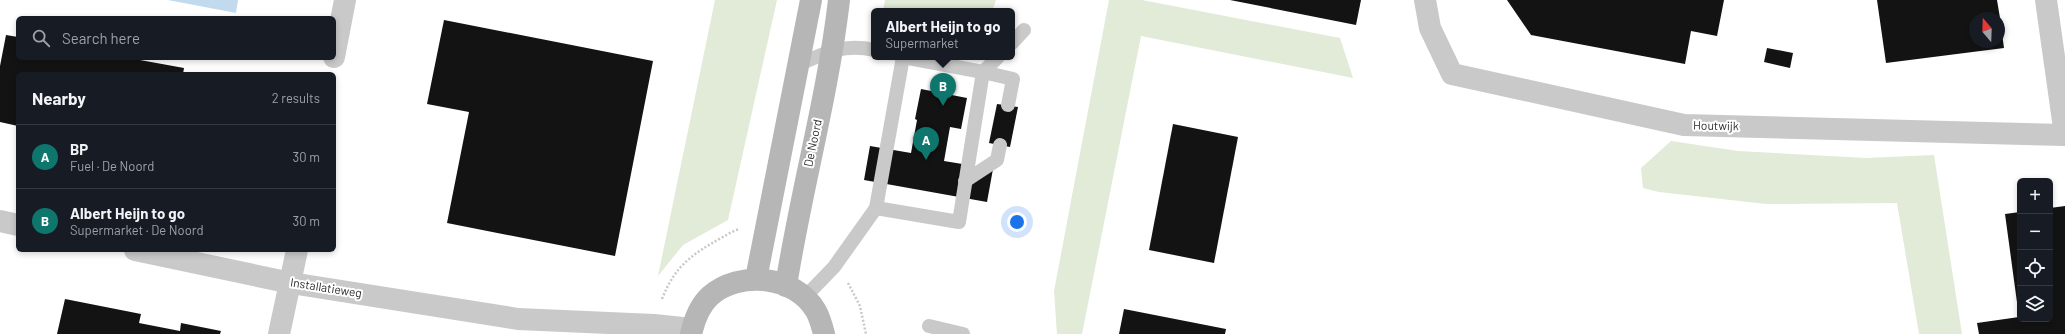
<!DOCTYPE html>
<html lang="en">
<head>
<meta charset="utf-8">
<style>
  body { margin:0; font-family:Barlow,sans-serif; background:#242831; color:#f1f3f6 }
  .controls { position:absolute; right:12px; bottom:12px; display:grid; overflow:hidden; border-radius:6px; box-shadow:0 2px 6px #0003 }
  .controls button { width:36px; height:36px; display:grid; place-items:center; padding:0; border:0; border-bottom:1px solid #363941; background:#171b24; color:#f1f3f6; font:20px sans-serif }
  .compass { position:absolute; left:1969px; top:12px; width:36px; height:36px; border-radius:50%; background:#171b24; box-shadow:0 2px 6px #0003; rotate:341deg }
  .you { position:absolute; left:1017px; top:222px; width:14px; height:14px; margin:-10px; border:3px solid #fff; border-radius:50%; background:#1a73e8; box-shadow:0 0 0 6px #1a73e833 }
  .badge { display:grid; place-items:center; width:26px; height:26px; border-radius:50%; background:#0f766e; color:#fff; font-size:13px; font-weight:700 }
  .pin { position:absolute; translate:-50% -33px; filter:drop-shadow(0 1px 2px #0008) }
  .pin::after { content:''; position:absolute; top:21px; width:14px; height:12px; background:inherit; clip-path:polygon(0 0,100% 0,50% 100%) }
  .popup { position:absolute; left:871px; top:8px; width:144px; height:52px; box-sizing:border-box; display:grid; place-content:center; border-radius:6px; background:#171b24; filter:drop-shadow(0 1px 3px #0005); font-size:13px; white-space:nowrap; color:#9ea1a6 }
  .popup b { font-size:15px; color:#f1f3f6 }
  .popup::after { content:''; position:absolute; left:50%; top:100%; margin-left:-8px; border:8px solid transparent; border-top-color:#171b24 }
  .list { margin:0; padding:0; list-style:none }
  h2 { display:flex; justify-content:space-between; align-items:center; height:52px; margin:0; padding:0 16px; font-size:17px }
  h2 small { font-size:13px; font-weight:400; color:#9ea1a6 }
  .list li { display:grid; grid-template-columns:26px 1fr auto; gap:12px; align-items:center; box-sizing:border-box; height:64px; padding:0 16px; border-top:1px solid #363941 }
  .list b { display:block; font-size:15px; white-space:nowrap }
  .list p { margin:0; font-size:13px; white-space:nowrap; color:#9ea1a6 }
  .list em { font-size:13px; font-style:normal; color:#9ea1a6 }
  .icon { flex:none; width:22px; height:22px; fill:none; stroke:currentColor; stroke-width:2; stroke-linecap:round; stroke-linejoin:round }
  .map { position:relative; flex:none; width:2065px; height:334px; overflow:hidden }
  .search { position:absolute; background:#171b24; box-shadow:0 2px 6px #0003; left:16px; top:16px; width:320px; height:44px; display:flex; align-items:center; gap:10px; box-sizing:border-box; padding:0 14px; border-radius:6px; color:#9ea1a6; font-size:15px }
  .panel { position:absolute; background:#171b24; box-shadow:0 2px 6px #0003; left:16px; top:72px; width:320px; height:180px; border-radius:6px }
  .map>svg:first-child { display:block }
  .green { fill:#e1ebd7 }
  .water { fill:#c1daee }
  .building { fill:#131313 }
  .lines { fill:none; stroke-linecap:round; stroke-linejoin:round }
  .path { stroke:#c9c9c9; stroke-width:2.5; stroke-dasharray:2 2; stroke-linecap:butt }
  .service { stroke:#c9c9c9; stroke-width:14 }
  .minor { stroke:#c9c9c9; stroke-width:22 }
  .secondary { stroke:#b6b6b6; stroke-width:22 }
  .labels { text-anchor:middle; stroke-width:4; stroke-linejoin:round; paint-order:stroke }
  .street-label { font-size:12px; fill:#2c2c2c; stroke:#fff }
</style>
</head>
<body>
<div class="map">
<svg width="2065" height="334" viewBox="0 0 2065 334">
  <rect width="100%" height="100%" fill="#fff"/>
  <g class="green">
    <polygon points="715,0 777,0 728,220 683,245 658,276"/>
    <polygon points="885,0 996,0 992,11 883,11"/>
    <polygon points="1109,0 1142,0 1340,38 1353,78 1141,36 1082,334 1057,334 1054,291"/>
    <polygon points="1671,141 1738,151 1866,158 1934,155 1962,334 1919,334 1897,203 1766,204 1659,192 1643,188 1641,168"/>
  </g>
  <polygon class="water" points="168,0 238,0 236,13"/>
  <g class="building">
    <polygon points="1230,0 1361,0 1356,25"/>
    <polygon points="1507,0 1724,0 1717,36 1691,31 1685,64 1531,35"/>
    <polygon points="1877,0 1997,0 2000,18 1975,18 1975,42 1999,42 2000,19 2004,48 1886,63"/>
    <polygon points="444,20 653,61 615,256 447,223 469,112 427,104"/>
    <polygon points="6,35 18,37 18,58 129,58 184,68 183,74 18,74 18,126 0,122 0,66"/>
    <polygon points="1767,48 1793,53 1790,68 1764,62"/>
    <polygon points="921,89 967,98 961,129 950,127 944,161 993,169 987,202 864,180 870,146 911,153 917,120 915,119"/>
    <polygon points="997,104 1018,107 1010,147 989,143"/>
    <polygon points="1173,124 1238,137 1214,263 1149,250"/>
    <polygon points="2065,206 2065,334 1979,334 1977,323 2019,317 2005,214 2020,212 2020,319 2050,319 2050,208"/>
    <polygon points="65,299 141,314 139,323 180,331 181,323 221,331 220,334 57,334"/>
    <polygon points="1124,309 1226,329 1225,334 1119,334"/>
  </g>
  <g class="lines">
    <g class="path">
      <polyline points="848,283 860,306 866,334"/>
      <path d="M662,299c13,-33 29,-44 59,-61 6,-3 13,-8 19,-9"/>
    </g>
    <g class="service">
      <polyline points="1012,43 1024,30"/>
      <polyline points="903,57 983,72 998,57"/>
      <path d="M798,65c26,-12 47,-22 76,-15"/>
      <polyline points="965,181 997,160 1000,145"/>
      <polyline points="876,208 959,222 983,72 1013,79 1008,105"/>
      <polyline points="804,298 834,267 876,208 903,57 901,57"/>
      <polyline points="929,326 963,334"/>
    </g>
    <g class="minor">
      <polyline points="1425,0 1430,28 1452,74 1684,125 2065,135"/>
      <polyline points="2046,0 2065,135"/>
      <polyline points="334,57 345,0"/>
      <polyline points="0,221 18,225"/>
      <polyline points="135,250 291,283 518,319 654,325 692,329"/>
      <polyline points="279,334 297,250"/>
    </g>
    <g class="secondary">
      <polyline points="756,279 811,0"/>
      <path d="M786,286c15,-96 42,-190 53,-286"/>
      <path d="M691,334c3,-13 9,-29 19,-38 29,-26 85,-21 106,15 4,7 6,15 8,23"/>
    </g>
  </g>
  <g class="labels">
    <g class="street-label">
      <text transform="translate(1716 126) rotate(1)" y="4">Houtwijk</text>
      <text transform="translate(813 143) rotate(-78)" y="4">De Noord</text>
      <text transform="translate(326 288) rotate(9)" y="4">Installatieweg</text>
    </g>
  </g>
</svg>
<div class="controls">
<button>+</button>
<button>−</button>
<button><svg class="icon" aria-label="locate" viewBox="0 0 24 24"><circle cx="12" cy="12" r="6"/><path d="M12 2v4M12 18v4M2 12h4M18 12h4"/></svg></button>
<button><svg class="icon" aria-label="layers" viewBox="0 0 24 24"><path d="M12 4l9 5-9 5-9-5zM3 14l9 5 9-5"/></svg></button>
</div>
<svg class="compass" viewBox="-18 -18 36 36"><path d="M0-13l5 13h-10z" fill="#e53935"/><path d="M0 13l5-13h-10z" fill="#9ea1a6"/></svg>
<div class="you"></div>
<div class="pin badge" style="left:926px;top:160px">A</div>
<div class="pin badge" style="left:943px;top:106px">B</div>
<div class="popup"><b>Albert Heijn to go</b>Supermarket</div>
<div class="search"><svg class="icon" aria-label="search" viewBox="0 0 24 24"><circle cx="10" cy="10" r="6"/><path d="M15 15l6 6"/></svg>Search here</div>
<section class="panel">
<h2>Nearby<small>2 results</small></h2>
<ul class="list">
<li><span class="badge">A</span><div><b>BP</b><p>Fuel · De Noord</p></div><em>30 m</em></li>
<li><span class="badge">B</span><div><b>Albert Heijn to go</b><p>Supermarket · De Noord</p></div><em>30 m</em></li>
</ul>
</section>
</div>
</body>
</html>
